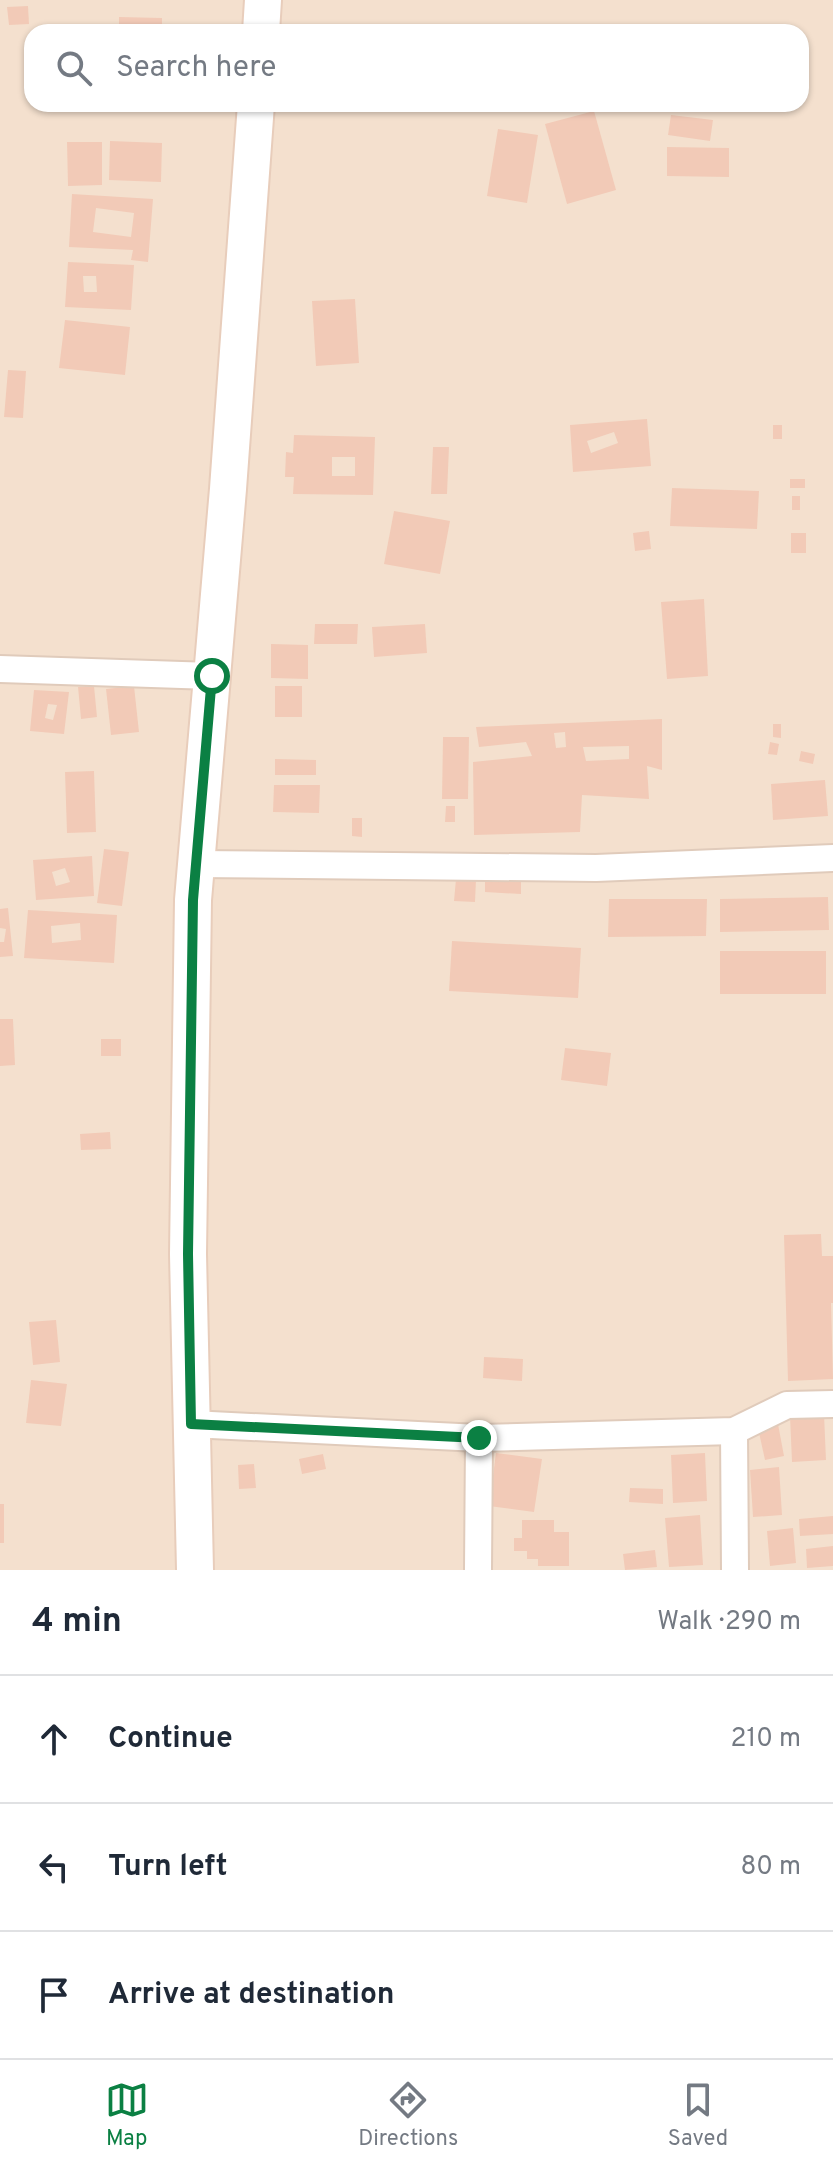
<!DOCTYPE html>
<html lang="en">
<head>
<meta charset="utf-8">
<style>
  body { margin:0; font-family:Overpass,sans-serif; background:#f6f6f7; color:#1f2937 }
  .stop { position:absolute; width:24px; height:24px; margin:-18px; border:6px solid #0b8043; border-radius:50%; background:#fff }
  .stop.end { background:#0b8043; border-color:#fff; box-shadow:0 2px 8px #0008 }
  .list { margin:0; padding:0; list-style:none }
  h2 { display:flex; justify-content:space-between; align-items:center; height:104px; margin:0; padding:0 32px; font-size:34px }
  h2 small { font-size:26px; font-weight:400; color:#747a83 }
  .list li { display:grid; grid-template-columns:52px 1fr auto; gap:24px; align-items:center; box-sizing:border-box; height:128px; padding:0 32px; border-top:2px solid #e0e1e3 }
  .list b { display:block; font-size:30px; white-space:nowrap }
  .list em { font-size:26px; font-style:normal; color:#747a83 }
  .icon { flex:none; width:44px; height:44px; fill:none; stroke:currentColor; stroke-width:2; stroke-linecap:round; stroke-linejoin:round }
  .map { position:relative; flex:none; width:833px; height:1570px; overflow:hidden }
  .search { position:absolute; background:#fff; box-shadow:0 2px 6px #0004; left:24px; right:24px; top:24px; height:88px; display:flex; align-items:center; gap:20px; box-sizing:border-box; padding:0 28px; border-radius:24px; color:#747a83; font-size:30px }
  .sheet { height:488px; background:#fff }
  nav { display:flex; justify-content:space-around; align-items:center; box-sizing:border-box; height:112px; border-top:2px solid #e0e1e3; background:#fff; font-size:22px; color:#747a83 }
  nav a { display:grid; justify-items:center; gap:4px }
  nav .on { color:#0b8043 }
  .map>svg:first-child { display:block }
  .residential { fill:#f4e0ce; fill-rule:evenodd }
  .building { fill:#f2cab7; fill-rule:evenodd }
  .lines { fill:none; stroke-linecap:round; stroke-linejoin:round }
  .minor-casing { stroke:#e0cbbb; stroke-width:30 }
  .secondary-casing { stroke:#e8cdbb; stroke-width:40 }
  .minor { stroke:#fff; stroke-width:26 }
  .secondary { stroke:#fff; stroke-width:36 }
  .route { stroke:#0b8043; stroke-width:10 }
</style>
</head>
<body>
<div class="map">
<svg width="833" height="1570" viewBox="0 0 833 1570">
  <rect width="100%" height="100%" fill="#fcefdf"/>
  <path class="residential" d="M0,0h833v1570h-833zM32,32h769v72h-769z"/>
  <g class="building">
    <polygon points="28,6 29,24 9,25 7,7"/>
    <polygon points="119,17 162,18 162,32 119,32"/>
    <polygon points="594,111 616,190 567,204 545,124"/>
    <polygon points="671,115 713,120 710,141 668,135"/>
    <polygon points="498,129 538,135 527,203 487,196"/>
    <polygon points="110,141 162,143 161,182 109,180"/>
    <polygon points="67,142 102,142 102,185 68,186"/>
    <polygon points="667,147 729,148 729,177 667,176"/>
    <path d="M72,194l81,5 -5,63 -17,-2 2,-10 -64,-3zM96,208l38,5 -3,24 -38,-5z"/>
    <path d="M68,262l66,3 -3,45 -66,-3zM83,276h13l1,16h-13z"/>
    <polygon points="355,299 359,363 316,366 312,301"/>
    <polygon points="65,320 130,327 125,375 59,368"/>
    <polygon points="8,370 26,371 23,418 4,417"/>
    <path d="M647,419l4,47 -78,6 -3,-47zM614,432l4,11 -27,10 -4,-12z"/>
    <rect x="773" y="425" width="9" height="14"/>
    <path d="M294,435l81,2 -2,58 -80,-1 1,-17h-9l1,-25 7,1zM332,457h23v19h-23z"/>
    <polygon points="433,447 449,447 447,494 431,494"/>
    <rect x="790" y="479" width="15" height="9"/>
    <polygon points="672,488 759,491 757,529 670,526"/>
    <rect x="792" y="496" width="8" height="14"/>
    <polygon points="394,511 450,521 440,574 384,564"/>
    <polygon points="649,531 651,549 635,551 633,533"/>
    <rect x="791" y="533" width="15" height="20"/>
    <polygon points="704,599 708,676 667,679 661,602"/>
    <polygon points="315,624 358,624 357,644 314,644"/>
    <polygon points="425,624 427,653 374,657 372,627"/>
    <polygon points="271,644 308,645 308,679 271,678"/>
    <polygon points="94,686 97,717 81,719 78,687"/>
    <polygon points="134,686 139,732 111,735 106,689"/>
    <rect x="275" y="686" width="27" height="31"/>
    <path d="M34,690l35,2 -5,42 -34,-3zM48,704l9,1 -4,15 -8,-2z"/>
    <path d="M662,719v51l-15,-4 2,33 -67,-4 -2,37 -106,3 -1,-73 59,-6 -6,-14 -47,5 -3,-20zM565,732l1,15 -10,1 -2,-15zM629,746v13l-43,2 -3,-14z"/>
    <polygon points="773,724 781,724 781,738 773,737"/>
    <polygon points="443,737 469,737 468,799 442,799"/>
    <polygon points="770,742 779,744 777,755 768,754"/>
    <polygon points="801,751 815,754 813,764 799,761"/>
    <polygon points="275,759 316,760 316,775 275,775"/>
    <polygon points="94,771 96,832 67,833 65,772"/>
    <polygon points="825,780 828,816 773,820 771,784"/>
    <polygon points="274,785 320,785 319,813 273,812"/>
    <polygon points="446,806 455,806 455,822 445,822"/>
    <polygon points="352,818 362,818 362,837 352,836"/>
    <polygon points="104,849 129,852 122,906 97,903"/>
    <path d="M92,856l2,40 -58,4 -3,-40zM65,868l5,14 -14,4 -4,-14z"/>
    <polygon points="456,879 476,880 475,902 454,901"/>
    <polygon points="485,879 521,880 521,894 485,892"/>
    <polygon points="828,897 829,930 720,932 720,899"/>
    <polygon points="609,899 707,899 706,936 608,937"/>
    <polygon points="8,908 13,956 0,957 0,942 4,942 6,929 0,928 0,909"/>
    <path d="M28,910l89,5 -3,48 -90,-5zM80,923l1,17 -29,3 -1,-17z"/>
    <polygon points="452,941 581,948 578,998 449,991"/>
    <rect x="720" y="951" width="106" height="43"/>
    <polygon points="0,1019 13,1019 15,1065 0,1066"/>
    <rect x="101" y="1039" width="20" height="17"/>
    <polygon points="565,1048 611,1053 607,1086 561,1080"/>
    <polygon points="110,1132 111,1149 81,1150 80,1134"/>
    <polygon points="821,1234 822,1256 833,1256 833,1303 831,1303 833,1379 788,1381 784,1235"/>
    <polygon points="56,1320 60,1362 33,1365 29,1322"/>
    <polygon points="484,1357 523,1359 522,1381 483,1378"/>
    <polygon points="31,1380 67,1384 61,1426 26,1423"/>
    <polygon points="824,1414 826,1460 792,1462 790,1416"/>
    <polygon points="778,1424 784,1456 765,1460 758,1428"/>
    <polygon points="496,1453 542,1459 534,1512 489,1506"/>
    <polygon points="705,1453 707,1501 673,1503 671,1455"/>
    <polygon points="323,1454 326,1469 302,1474 299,1459"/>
    <polygon points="254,1464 256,1488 239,1489 238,1465"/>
    <polygon points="779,1467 782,1515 753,1517 750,1470"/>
    <polygon points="630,1488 663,1489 663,1504 629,1502"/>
    <rect x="0" y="1504" width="4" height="39"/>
    <polygon points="700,1515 703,1565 669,1567 665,1518"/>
    <polygon points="833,1516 833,1534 800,1536 799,1519"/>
    <polygon points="522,1520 554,1520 554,1532 569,1532 569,1566 538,1566 538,1559 527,1559 527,1551 514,1551 514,1538 522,1538"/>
    <polygon points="793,1528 796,1563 770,1566 767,1531"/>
    <polygon points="833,1546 833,1566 807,1568 806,1549"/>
    <polygon points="655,1550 657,1567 625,1570 623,1554"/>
  </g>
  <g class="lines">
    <defs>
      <g id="minor">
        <polyline points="0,669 212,676"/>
        <polyline points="196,864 596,868 833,858"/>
        <polyline points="191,1424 479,1438 734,1431 787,1405 833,1404"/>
        <polyline points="734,1431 735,1570"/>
        <polyline points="478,1570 479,1438"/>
      </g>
      <g id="secondary">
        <polyline points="261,32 263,0"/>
        <polyline points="195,1570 188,1254 193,900 228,489 256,104"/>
      </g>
    </defs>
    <use href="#minor" class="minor-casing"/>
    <use href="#secondary" class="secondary-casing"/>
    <use href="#minor" class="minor"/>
    <use href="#secondary" class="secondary"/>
  </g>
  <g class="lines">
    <polyline class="route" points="212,676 193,900 188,1254 191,1424 479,1438"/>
  </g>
</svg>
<div class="stop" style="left:212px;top:676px"></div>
<div class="stop end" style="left:479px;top:1438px"></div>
<div class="search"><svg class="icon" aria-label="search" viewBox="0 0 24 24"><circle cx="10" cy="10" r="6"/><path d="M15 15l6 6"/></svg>Search here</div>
</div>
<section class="sheet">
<h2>4 min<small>Walk · 290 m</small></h2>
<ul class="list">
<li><svg class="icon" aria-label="ahead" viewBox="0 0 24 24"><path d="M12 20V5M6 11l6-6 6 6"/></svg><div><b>Continue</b></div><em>210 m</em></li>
<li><svg class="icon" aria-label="left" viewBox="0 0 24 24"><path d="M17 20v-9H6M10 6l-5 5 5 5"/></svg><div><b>Turn left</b></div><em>80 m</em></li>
<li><svg class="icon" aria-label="arrive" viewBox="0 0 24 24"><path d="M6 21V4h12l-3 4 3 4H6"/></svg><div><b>Arrive at destination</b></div></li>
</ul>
</section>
<nav>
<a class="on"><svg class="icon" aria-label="map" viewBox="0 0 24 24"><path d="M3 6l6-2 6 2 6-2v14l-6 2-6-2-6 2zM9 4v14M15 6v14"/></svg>Map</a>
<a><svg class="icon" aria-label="directions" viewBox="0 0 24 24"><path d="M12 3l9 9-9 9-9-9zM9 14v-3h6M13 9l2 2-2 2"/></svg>Directions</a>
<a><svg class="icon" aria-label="saved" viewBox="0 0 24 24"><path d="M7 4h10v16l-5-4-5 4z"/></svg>Saved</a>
</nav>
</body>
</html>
